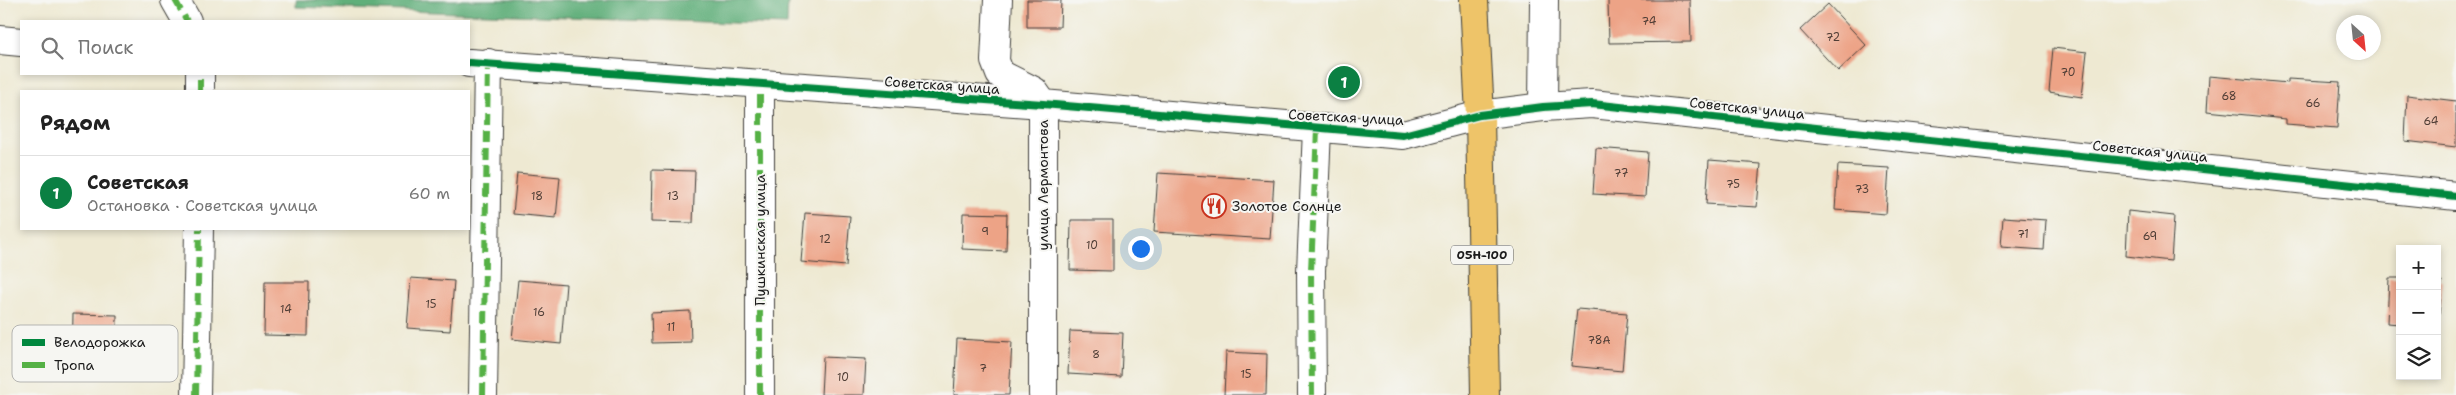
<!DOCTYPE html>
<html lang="ru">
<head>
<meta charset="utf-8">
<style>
  body { margin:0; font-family:"Shantell Sans",sans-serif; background:#f2f2f2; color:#222 }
  .controls { position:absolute; right:15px; bottom:15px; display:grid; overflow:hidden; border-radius:0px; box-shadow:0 2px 8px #0003 }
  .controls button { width:45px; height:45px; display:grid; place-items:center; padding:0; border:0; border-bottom:1px solid #e0e0e0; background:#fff; color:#222; font:25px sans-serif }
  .compass { position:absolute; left:2336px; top:15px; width:45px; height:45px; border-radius:50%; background:#fff; box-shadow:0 2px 8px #0003; rotate:153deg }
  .you { position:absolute; left:1140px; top:248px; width:18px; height:18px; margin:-12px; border:4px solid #fff; border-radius:50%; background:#1a73e8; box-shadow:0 0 0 8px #1a73e833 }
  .badge { display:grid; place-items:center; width:32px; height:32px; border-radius:50%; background:#0b8043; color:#fff; font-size:16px; font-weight:700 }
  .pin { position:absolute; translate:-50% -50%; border:2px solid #fff; box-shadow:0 1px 5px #0006 }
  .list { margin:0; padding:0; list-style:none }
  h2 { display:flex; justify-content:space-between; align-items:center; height:65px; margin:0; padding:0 20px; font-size:21px }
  h2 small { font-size:16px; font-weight:400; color:#767676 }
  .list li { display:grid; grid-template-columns:32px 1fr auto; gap:15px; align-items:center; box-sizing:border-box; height:75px; padding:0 20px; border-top:1px solid #e0e0e0 }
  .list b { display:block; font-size:19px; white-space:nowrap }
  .list p { margin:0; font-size:16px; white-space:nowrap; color:#767676 }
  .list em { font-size:16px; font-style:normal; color:#767676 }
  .icon { flex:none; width:28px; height:28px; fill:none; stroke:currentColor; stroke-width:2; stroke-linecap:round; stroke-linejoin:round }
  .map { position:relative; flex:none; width:2456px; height:395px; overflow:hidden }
  .search { position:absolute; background:#fff; box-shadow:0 2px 8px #0003; left:20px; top:20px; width:450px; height:55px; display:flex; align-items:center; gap:12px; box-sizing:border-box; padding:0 18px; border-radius:0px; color:#767676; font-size:19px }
  .panel { position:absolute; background:#fff; box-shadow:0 2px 8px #0003; left:20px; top:90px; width:450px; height:140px; border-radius:0px }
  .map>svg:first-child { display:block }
  .forest { fill:#60af7a; stroke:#3e664b }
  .building { fill:#eda386 }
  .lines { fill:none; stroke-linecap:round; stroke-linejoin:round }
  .minor-casing { stroke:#3c3b37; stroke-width:30 }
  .major-casing { stroke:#3c3b37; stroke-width:30 }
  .minor { stroke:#fff; stroke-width:28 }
  .major { stroke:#eec469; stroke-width:28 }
  .quiet { stroke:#55b145; stroke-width:6; stroke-dasharray:12 6; stroke-linecap:butt }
  .cycleway-casing { stroke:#f6f6f2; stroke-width:11 }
  .cycleway { stroke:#00873e; stroke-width:8 }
  .labels { text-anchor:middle; stroke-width:4; stroke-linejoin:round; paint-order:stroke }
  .number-label { font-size:11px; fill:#503e36 }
  .shield { fill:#f6f6f2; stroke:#5d5d5c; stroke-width:1 }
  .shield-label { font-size:12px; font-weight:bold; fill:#1c1c1c }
  .street-label { font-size:14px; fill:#1c1c1c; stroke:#f6f6f2 }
  .poi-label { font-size:14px; fill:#1c1c1c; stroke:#f6f6f2; text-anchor:start }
  .key { fill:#f6f6f2; stroke:#b5b5b2; stroke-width:1 }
  .key-label { font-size:14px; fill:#1c1c1c }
</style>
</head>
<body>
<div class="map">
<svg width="2456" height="395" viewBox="0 0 2456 395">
  <rect width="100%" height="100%" fill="#f6f6f2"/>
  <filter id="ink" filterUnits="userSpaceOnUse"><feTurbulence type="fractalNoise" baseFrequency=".02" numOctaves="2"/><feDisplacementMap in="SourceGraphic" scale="10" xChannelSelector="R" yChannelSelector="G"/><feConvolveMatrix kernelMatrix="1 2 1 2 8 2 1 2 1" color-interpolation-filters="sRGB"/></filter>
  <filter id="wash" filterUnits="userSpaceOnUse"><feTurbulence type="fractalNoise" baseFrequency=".0096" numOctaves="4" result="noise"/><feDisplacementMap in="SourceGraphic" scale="20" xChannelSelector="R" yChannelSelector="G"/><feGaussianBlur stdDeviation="1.12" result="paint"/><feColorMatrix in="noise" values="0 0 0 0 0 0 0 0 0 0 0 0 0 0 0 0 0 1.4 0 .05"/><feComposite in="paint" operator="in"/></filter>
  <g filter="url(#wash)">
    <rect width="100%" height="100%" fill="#eee9d2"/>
    <polygon class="forest" points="296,0 788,0 787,25 296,7"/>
    <g id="blocks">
      <g class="building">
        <polygon points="1027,0 1061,0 1060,27 1027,27"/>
        <polygon points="1608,0 1690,0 1691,42 1609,43"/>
        <polygon points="1828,4 1866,45 1838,71 1800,30"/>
        <polygon points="2053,48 2087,52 2082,97 2049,92"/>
        <polygon points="2209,76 2288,83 2288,79 2340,82 2337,128 2286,124 2286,119 2207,111"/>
        <polygon points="2407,95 2456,101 2456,147 2405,141"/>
        <polygon points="1596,148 1648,152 1645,197 1593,194"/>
        <polygon points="1709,160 1761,164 1757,207 1706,204"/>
        <polygon points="1838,165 1889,168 1886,214 1835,210"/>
        <polygon points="652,170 695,171 693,223 651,222"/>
        <polygon points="517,173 560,177 556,218 513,214"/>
        <polygon points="1158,173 1274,180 1270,239 1154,232"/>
        <polygon points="2128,211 2174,216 2171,261 2126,256"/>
        <polygon points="805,213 850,216 846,266 801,262"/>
        <polygon points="963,213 1007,214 1006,251 962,249"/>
        <polygon points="2003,217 2046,220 2044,250 2001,247"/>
        <polygon points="1071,220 1113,220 1113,271 1070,270"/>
        <polygon points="411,278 454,281 450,331 407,328"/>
        <polygon points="2389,278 2400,278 2400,324 2387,323"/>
        <polygon points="518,280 566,284 561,344 512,339"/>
        <polygon points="2437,281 2442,281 2438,327 2437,327"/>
        <polygon points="265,282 309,282 308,336 264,335"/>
        <polygon points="1577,309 1627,313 1622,371 1571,366"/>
        <polygon points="690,311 691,342 652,343 651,313"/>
        <polygon points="73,314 117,315 116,366 72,365"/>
        <polygon points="1070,331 1123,333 1121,377 1068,374"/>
        <polygon points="957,339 1012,342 1009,395 954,395"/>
        <polygon points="1226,352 1267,354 1266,395 1224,395"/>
        <polygon points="823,357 866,359 864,395 821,395"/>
      </g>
    </g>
  </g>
  <g filter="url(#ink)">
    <use href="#blocks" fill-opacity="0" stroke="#3c3b37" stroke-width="1"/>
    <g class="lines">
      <defs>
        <g id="minor">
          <polyline points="175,0 187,21"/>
          <polyline points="998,0 995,61 1000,74 1034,91 1043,104 1043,395"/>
          <polyline points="0,40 21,42"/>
          <polyline points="469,63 1043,104 1403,135 1480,115 1543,107 1592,104 2456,196"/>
          <polyline points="200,91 200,74"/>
          <polyline points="1543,107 1544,0"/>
          <polyline points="196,395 199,229"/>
          <polyline points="483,395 488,63"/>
          <polyline points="760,395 760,85"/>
          <polyline points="1312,395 1311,271 1317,129"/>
        </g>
        <polyline id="major" points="1474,0 1480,115 1485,395"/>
      </defs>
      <use href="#minor" class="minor-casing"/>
      <use href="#major" class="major-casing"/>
      <use href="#minor" class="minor"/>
      <use href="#major" class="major"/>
      <g class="quiet">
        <polyline points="175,0 187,21"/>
        <polyline points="200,91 200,74"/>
        <polyline points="196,395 199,229"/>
        <polyline points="483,395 488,63"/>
        <polyline points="760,395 760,85"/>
        <polyline points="1312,395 1311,271 1317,129"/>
      </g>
      <defs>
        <polyline id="cycleway" points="469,63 1043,104 1403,135 1480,115 1543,107 1592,104 2456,196"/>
      </defs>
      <use href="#cycleway" class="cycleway-casing"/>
      <use href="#cycleway" class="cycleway"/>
    </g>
  </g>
  <defs>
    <symbol id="restaurant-ring" viewBox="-11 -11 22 22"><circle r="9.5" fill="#f6f6f2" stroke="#c8321e" stroke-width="1.5"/><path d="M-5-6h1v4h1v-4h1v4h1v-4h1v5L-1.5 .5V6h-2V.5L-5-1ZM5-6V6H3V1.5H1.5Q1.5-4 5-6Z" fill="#c8321e"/></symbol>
  </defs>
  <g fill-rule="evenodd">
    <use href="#restaurant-ring" x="1200" y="192" width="28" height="28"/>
  </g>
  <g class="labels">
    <g class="number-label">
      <text x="1649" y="25">74</text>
      <text x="1833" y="41">72</text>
      <text x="2068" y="76">70</text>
      <text x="2229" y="100">68</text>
      <text x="2313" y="107">66</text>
      <text x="2431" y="125">64</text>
      <text x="1621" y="177">77</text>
      <text x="1733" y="188">75</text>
      <text x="1862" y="193">73</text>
      <text x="537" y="200">18</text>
      <text x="673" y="200">13</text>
      <text x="985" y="235">9</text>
      <text x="2023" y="238">71</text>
      <text x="2150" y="240">69</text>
      <text x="825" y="243">12</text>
      <text x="1092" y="249">10</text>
      <text x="431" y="308">15</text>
      <text x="286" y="313">14</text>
      <text x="539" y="316">16</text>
      <text x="671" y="331">11</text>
      <text x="1599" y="344">78А</text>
      <text x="1096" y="358">8</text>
      <text x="983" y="372">7</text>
      <text x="1246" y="378">15</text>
      <text x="843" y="381">10</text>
    </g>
    <rect class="shield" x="1451" y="245.5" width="62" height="19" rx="4"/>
    <g class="shield-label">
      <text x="1482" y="259">05Н-100</text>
    </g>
    <g class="street-label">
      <text transform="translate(942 85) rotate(4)" y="5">Советская улица</text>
      <text transform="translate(1747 108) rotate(6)" y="5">Советская улица</text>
      <text transform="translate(1346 117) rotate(3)" y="5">Советская улица</text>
      <text transform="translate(2150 151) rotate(6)" y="5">Советская улица</text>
      <text transform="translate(1043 185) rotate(-90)" y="5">улица Лермонтова</text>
      <text transform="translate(760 240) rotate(-90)" y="5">Пушкинская улица</text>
    </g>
    <g class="poi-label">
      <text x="1232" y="211">Золотое Солнце</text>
    </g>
  </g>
  <rect x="12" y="325" width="166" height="57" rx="8" class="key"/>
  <rect x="22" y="339" width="23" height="7" fill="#00873e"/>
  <rect x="22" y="362" width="23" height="6" fill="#55b145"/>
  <g class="key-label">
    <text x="54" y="347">Велодорожка</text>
    <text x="54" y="370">Тропа</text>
  </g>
</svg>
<div class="controls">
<button>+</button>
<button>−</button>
<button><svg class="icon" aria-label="layers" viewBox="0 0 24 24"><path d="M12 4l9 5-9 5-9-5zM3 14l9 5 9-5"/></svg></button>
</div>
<svg class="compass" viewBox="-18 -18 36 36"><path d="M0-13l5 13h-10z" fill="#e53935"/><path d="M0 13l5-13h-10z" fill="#767676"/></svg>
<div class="you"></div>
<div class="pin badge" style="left:1344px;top:82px">1</div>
<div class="search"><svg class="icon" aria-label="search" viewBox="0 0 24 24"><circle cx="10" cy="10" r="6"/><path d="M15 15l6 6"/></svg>Поиск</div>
<section class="panel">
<h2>Рядом<small></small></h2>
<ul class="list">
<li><span class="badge">1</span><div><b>Советская</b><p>Остановка · Советская улица</p></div><em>60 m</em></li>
</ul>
</section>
</div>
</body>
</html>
